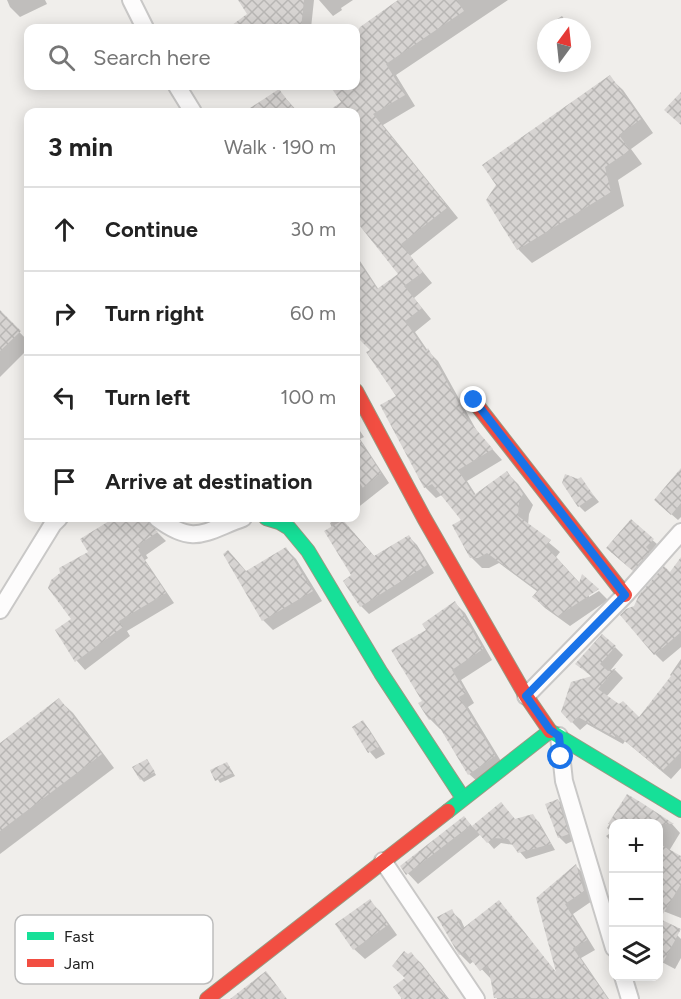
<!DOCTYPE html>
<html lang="en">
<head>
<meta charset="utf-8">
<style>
  body { margin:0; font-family:Figtree,sans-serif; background:#f2f2f2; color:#222 }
  .controls { position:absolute; right:18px; bottom:18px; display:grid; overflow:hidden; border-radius:12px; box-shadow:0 3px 15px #0003 }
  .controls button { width:54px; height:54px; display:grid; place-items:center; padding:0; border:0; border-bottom:2px solid #e0e0e0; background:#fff; color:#222; font:30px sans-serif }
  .compass { position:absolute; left:537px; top:18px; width:54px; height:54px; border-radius:50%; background:#fff; box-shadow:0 3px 15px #0003; rotate:15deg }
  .stop { position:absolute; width:18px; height:18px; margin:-14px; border:4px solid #1a73e8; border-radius:50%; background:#fff }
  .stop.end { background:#1a73e8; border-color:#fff; box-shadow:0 2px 6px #0008 }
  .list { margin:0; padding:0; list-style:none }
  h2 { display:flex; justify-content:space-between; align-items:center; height:78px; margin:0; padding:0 24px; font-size:26px }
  h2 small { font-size:20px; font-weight:400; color:#767676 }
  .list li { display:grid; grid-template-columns:39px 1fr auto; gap:18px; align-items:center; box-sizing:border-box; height:84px; padding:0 24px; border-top:2px solid #e0e0e0 }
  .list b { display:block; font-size:22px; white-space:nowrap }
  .list em { font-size:20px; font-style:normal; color:#767676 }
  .icon { flex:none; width:33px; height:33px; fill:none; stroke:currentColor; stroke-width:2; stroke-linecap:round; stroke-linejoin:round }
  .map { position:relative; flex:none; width:681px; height:999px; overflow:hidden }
  .search { position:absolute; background:#fff; box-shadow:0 3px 15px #0003; left:24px; top:24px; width:336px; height:66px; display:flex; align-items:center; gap:15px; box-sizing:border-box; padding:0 21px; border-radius:12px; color:#767676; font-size:22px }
  .panel { position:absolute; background:#fff; box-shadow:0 3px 15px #0003; left:24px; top:108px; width:336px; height:414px; border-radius:12px }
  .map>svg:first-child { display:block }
  .shadow { fill:#0003 }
  .building { fill:url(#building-cross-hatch) }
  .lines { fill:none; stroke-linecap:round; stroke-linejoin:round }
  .street-casing { stroke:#c9c8c7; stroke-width:20 }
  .fast-casing { stroke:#999a82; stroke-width:16 }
  .jam-casing { stroke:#999a82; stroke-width:16 }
  .street { stroke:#fdfcfc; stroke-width:16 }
  .fast { stroke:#16e098; stroke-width:14 }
  .jam { stroke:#f24e42; stroke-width:14 }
  .route { stroke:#1a73e8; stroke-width:8 }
  .key { fill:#fff; stroke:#bdbdbd; stroke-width:1.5 }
  .key-label { font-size:16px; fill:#222 }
</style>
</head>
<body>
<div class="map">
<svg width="681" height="999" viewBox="0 0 681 999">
  <defs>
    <pattern id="building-cross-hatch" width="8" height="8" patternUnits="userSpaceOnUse" patternTransform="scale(1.5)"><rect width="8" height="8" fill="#d7d4d2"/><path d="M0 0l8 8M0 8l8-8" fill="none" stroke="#b8b6b4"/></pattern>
  </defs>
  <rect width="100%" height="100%" fill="#f0eeeb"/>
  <g class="shadow">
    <polygon points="7,0 45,0 47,4 20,17 10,7"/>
    <polygon points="239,0 314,0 311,28 231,28 249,15"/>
    <polygon points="319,0 353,0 341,8 342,10 333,16"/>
    <polygon points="401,0 508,0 396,75 415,106 383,125 458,218 410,256 432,283 414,298 431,319 415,332 428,351 438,361 478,433 502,460 467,481 476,495 507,473 518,484 533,505 529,514 528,525 560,552 556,557 589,593 589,597 599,591 608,600 570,626 545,608 534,597 538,592 499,563 489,568 482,568 471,557 463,520 442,495 436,498 425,487 382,406 398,396 381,361 356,325 356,255 379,290 400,274 356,219 356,112 329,112 343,102 331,86 356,86 356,37 362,28"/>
    <polygon points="562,16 570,27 553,27 551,23"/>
    <polygon points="609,77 623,90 653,133 631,149 642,164 618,180 624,206 532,263 519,250 488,200"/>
    <polygon points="279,91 298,112 247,112"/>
    <polygon points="0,312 28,341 28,349 0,377"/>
    <polygon points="356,425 364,437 360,439 389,483 356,509"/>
    <polygon points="681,470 681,517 678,520 662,506"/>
    <polygon points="580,479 599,502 585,512 579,506"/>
    <polygon points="117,518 161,518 155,526 156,531 166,541 146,555 148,558 145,560 174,603 127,631 130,636 85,670 77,661 57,630 73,620 90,553 82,539"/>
    <polygon points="171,518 194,518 180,523"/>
    <polygon points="337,518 347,526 375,557 409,537 417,545 434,573 369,614 361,606 353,576 330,523"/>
    <polygon points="650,538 657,544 634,571 615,554"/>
    <polygon points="286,549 296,559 322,601 273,630 263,620 247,572"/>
    <polygon points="681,567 681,647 663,662 655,654 635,607 670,574"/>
    <polygon points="455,603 465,613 492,660 461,680 474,703 468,707 504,766 479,783 469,774 442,729 440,729 430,719 424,701 428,630"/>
    <polygon points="615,647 623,655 609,672 615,670 623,678 606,697 640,720 672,677 670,675 681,659 681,768 671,779 625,741 623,744 587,724 580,730 572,722 592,677 577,664"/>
    <polygon points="59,700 73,713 114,768 0,854 0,745"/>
    <polygon points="363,722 369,729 385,754 376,759 370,752 354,727"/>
    <polygon points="147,760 156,775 144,782 141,779"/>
    <polygon points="227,763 235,776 220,783 212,770"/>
    <polygon points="628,796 672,824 680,833 669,851 681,858 681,918 658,909 658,824 614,824 614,844 606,836 612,832 607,828"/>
    <polygon points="558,800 565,807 575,840 566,844 559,837"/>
    <polygon points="501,804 516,821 532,816 539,822 555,850 526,859 514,845 501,843 494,849 481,834 418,884 402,867 464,818 473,827"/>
    <polygon points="576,866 585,875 592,901 573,914 595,950 581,958 609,999 497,999 492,980 474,961 470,964 460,954 451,911 461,920 465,929 499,902 558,975 538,899"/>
    <polygon points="369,901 380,911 397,935 365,959 354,949"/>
    <polygon points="677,935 681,939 681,958 675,969 658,960"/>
    <polygon points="411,954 421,963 449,999 401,999 406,978 408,957"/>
  </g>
  <g class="building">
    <polygon points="238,0 304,0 301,28 285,28 281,22 272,28 228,28 247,14"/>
    <polygon points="398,0 457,0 464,11 386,64 405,95 373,114 448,207 401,244 423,272 404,286 422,308 405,321 426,351 428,348 468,420 493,449 458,470 474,495 507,471 523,494 519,502 518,516 551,540 546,546 579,583 582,574 599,589 558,616 532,597 538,590 487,553 478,558 470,558 452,525 461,520 432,484 424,488 380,405 396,396 366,352 370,350 356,336 358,331 356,328 356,258 377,289 398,274 356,221 356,112 327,112 341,102 330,86 356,86 356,34 360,27"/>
    <polygon points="610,75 641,119 619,135 630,150 605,167 611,192 517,250 486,200 496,185 482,165"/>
    <polygon points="279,89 296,112 244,112"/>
    <polygon points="681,92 681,125 664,110"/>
    <polygon points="0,310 21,331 0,351"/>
    <polygon points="356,434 381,473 363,488 356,477"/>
    <polygon points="681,468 681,503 671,515 654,500"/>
    <polygon points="565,474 578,479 581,477 594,496 578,507 562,483"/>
    <polygon points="114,518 147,518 148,523 158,532 138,545 140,548 138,550 166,593 119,621 123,627 75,662 55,630 71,619 48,588 51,580 60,573 59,568 88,552 80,539"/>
    <polygon points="631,519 654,539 646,547 650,551 633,571 606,548"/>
    <polygon points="343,520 374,556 409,535 427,565 360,607 343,581 351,575 324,531"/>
    <polygon points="286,547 313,591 262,621 223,554 228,550 246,571"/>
    <polygon points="681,557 681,632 654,655 620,615 626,609 634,606 639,595 664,566 670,572"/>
    <polygon points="455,601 483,649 452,670 466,693 459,697 495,756 468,775 434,718 429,720 418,703 422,701 391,650 426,630 422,624"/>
    <polygon points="602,634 616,646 600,664 608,671 616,668 598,689 619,704 623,701 639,717 681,663 681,752 662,771 616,734 615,737 578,717 571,723 561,712 571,682 592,676 575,664"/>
    <polygon points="59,698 102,754 0,831 0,743"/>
    <polygon points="363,720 379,747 368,753 352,727"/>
    <polygon points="147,759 155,772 140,780 132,767"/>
    <polygon points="227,762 233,773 215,781 210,770"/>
    <polygon points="627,794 642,803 674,824 608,824"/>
    <polygon points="558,799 569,834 558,838 545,804"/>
    <polygon points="501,802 515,819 533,814 551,844 518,853 508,839 494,838 487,843 472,826"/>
    <polygon points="464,816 471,825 406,875 400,866"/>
    <polygon points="658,843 681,856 681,884 660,919 681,929 658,972"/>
    <polygon points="576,864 584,891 565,904 587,940 573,948 608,999 494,998 488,965 480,971 465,952 459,955 437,917 452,909 462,929 499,900 556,972 536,898"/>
    <polygon points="370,899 388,925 353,950 335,924"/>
    <polygon points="404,951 408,954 411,952 448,999 402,999 393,987 405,978 392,966"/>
    <polygon points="266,971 287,999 230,999"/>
  </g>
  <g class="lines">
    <defs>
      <g id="street">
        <polyline points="131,0 145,28"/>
        <polyline points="177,86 193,112"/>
        <path d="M157,518c37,28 47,14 86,0"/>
        <polyline points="0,610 53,524 59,518"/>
        <polyline points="526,696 625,595 681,532"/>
        <polyline points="559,736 564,781 614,948"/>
        <polyline points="383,861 476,999"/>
        <polyline points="623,976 630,999"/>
      </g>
      <g id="fast">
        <polyline points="266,518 279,522 289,528 308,551 381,673 463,798"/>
        <polyline points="448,811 550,731 681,810"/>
      </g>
      <g id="jam">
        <polyline points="356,391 424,518 526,696 550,731"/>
        <polyline points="473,400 625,595"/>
        <polyline points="207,999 448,811"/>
      </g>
    </defs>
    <use href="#street" class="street-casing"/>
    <use href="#fast" class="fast-casing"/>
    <use href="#jam" class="jam-casing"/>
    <use href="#street" class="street"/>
    <use href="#fast" class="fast"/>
    <use href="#jam" class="jam"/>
  </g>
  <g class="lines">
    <polyline class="route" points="474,400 625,595 526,696 550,730 559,736 561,757"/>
  </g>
  <rect x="15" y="915" width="198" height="69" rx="9" class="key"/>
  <rect x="27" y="932" width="27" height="8" fill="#16e098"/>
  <rect x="27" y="959" width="27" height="8" fill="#f24e42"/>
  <g class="key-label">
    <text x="64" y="942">Fast</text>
    <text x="64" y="969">Jam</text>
  </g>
</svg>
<div class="controls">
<button>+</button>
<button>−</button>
<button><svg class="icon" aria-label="layers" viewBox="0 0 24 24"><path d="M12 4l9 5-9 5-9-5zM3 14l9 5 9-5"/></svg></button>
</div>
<svg class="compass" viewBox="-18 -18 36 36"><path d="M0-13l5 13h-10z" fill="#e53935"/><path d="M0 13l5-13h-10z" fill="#767676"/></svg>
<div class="stop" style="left:561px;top:757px"></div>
<div class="stop end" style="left:474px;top:400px"></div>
<div class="search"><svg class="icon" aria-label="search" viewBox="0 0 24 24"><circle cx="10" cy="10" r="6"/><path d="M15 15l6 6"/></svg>Search here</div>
<section class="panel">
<h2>3 min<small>Walk · 190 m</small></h2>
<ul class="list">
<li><svg class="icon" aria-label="ahead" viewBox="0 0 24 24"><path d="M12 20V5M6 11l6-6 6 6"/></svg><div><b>Continue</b></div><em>30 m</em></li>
<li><svg class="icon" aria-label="right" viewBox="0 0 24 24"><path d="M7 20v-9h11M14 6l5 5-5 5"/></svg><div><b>Turn right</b></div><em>60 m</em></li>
<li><svg class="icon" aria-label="left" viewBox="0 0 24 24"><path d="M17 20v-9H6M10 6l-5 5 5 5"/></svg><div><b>Turn left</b></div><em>100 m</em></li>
<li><svg class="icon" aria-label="arrive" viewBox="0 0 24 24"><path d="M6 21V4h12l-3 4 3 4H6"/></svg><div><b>Arrive at destination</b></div></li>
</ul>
</section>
</div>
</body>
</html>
